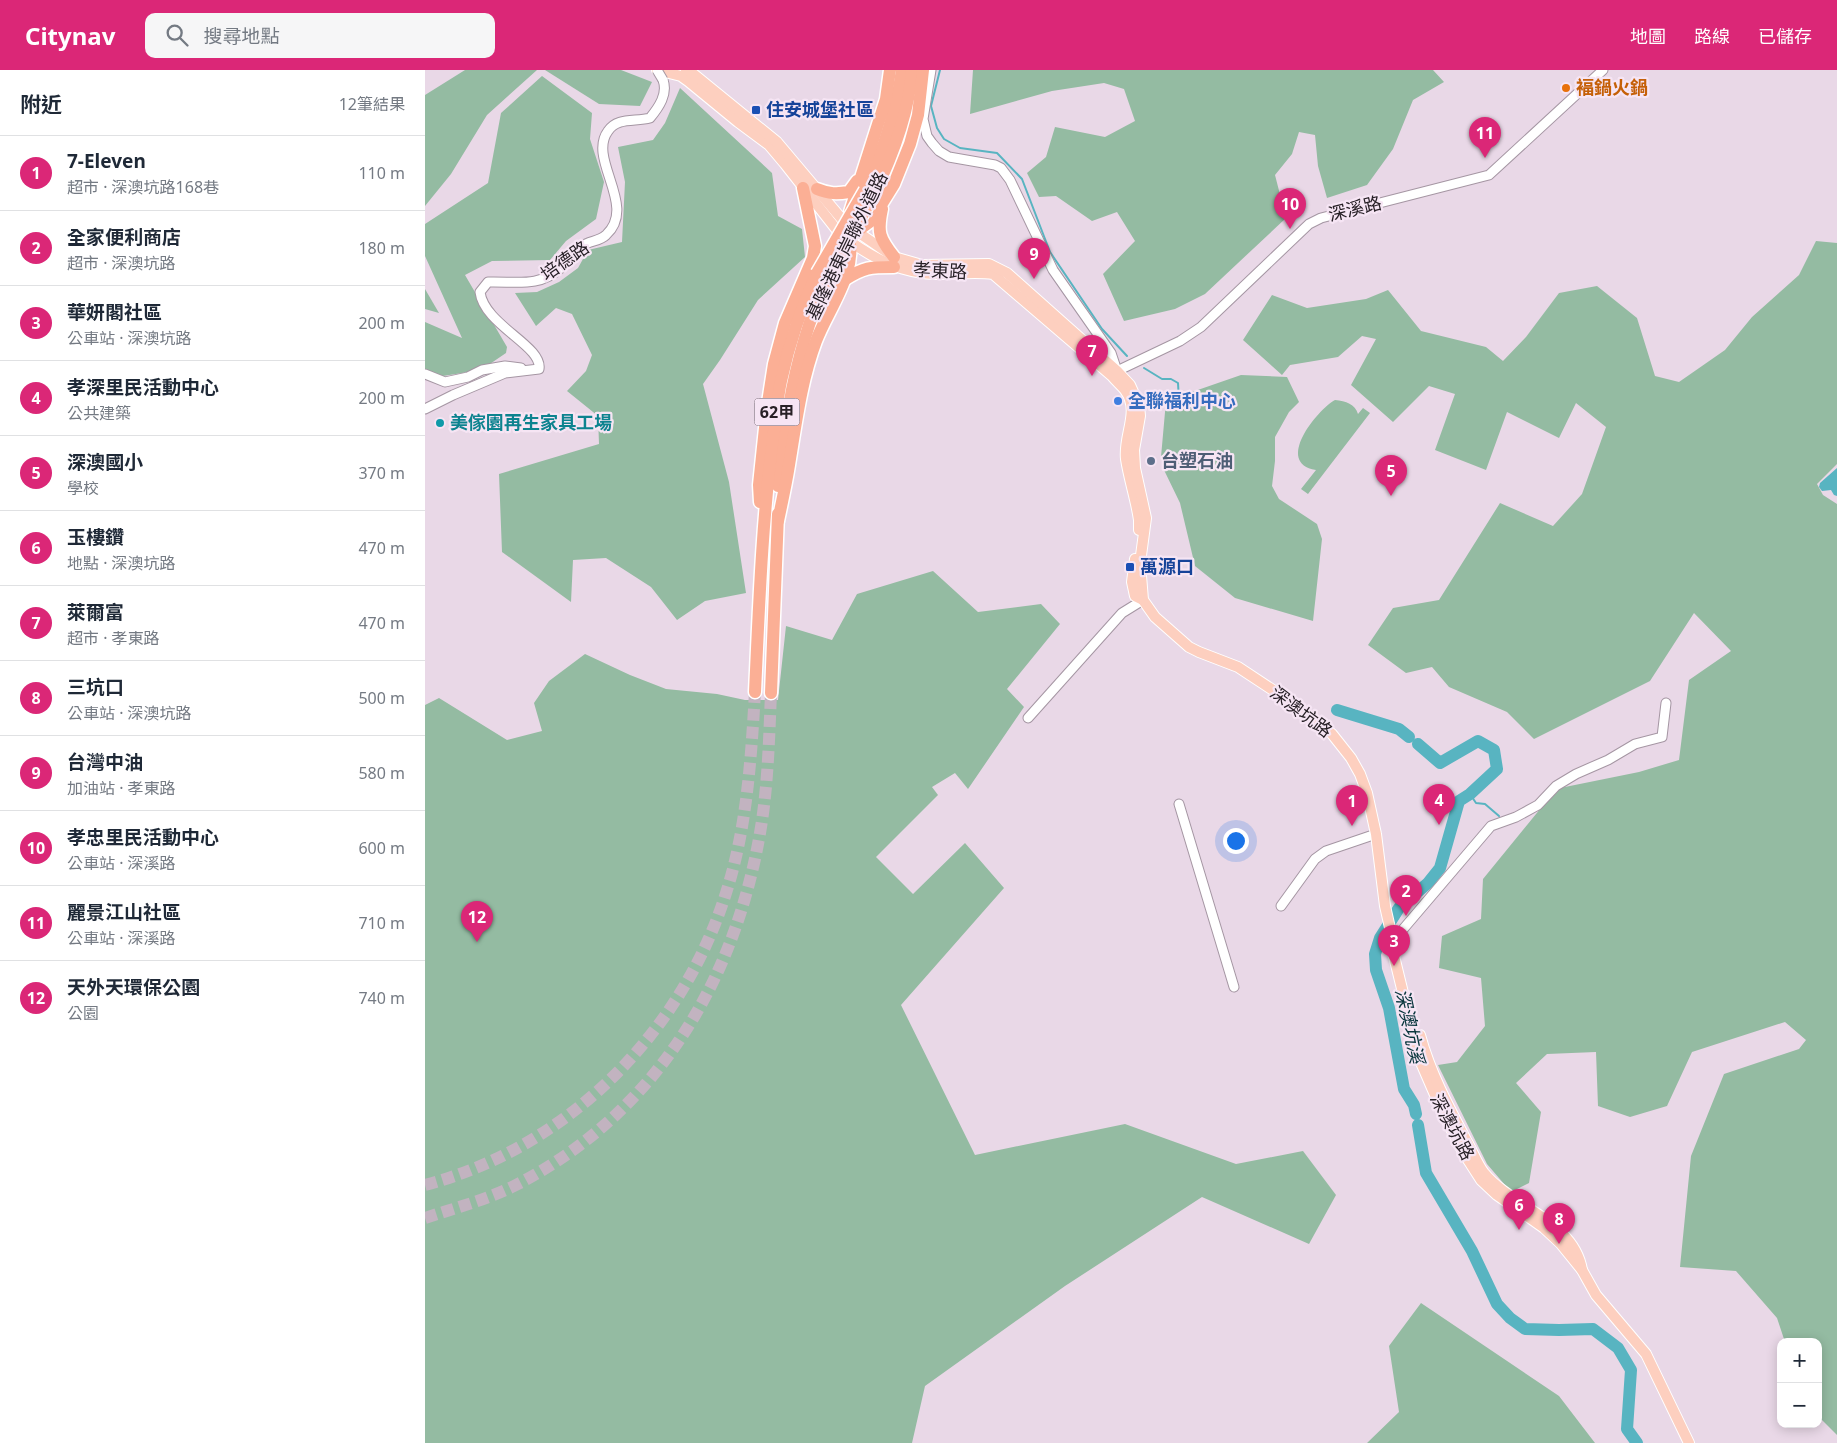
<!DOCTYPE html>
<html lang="zh-TW">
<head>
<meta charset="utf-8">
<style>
  body { margin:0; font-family:"Noto Sans","Noto Sans TC",sans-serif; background:#f6f6f7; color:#1f2937 }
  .controls { position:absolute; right:15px; bottom:15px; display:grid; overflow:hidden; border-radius:10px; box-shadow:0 2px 12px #0003 }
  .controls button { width:45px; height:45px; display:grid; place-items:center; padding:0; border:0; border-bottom:1px solid #e0e1e3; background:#fff; color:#1f2937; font:25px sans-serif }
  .you { position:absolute; left:810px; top:770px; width:18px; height:18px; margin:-12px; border:4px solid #fff; border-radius:50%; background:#1a73e8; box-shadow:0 0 0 8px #1a73e833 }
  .badge { display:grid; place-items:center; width:32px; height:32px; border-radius:50%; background:#db2777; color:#fff; font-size:16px; font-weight:700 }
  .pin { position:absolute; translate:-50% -41px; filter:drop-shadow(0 1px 2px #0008) }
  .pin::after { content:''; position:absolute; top:26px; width:18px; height:15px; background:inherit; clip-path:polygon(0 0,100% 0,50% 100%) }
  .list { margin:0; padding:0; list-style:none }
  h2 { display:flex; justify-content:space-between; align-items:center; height:65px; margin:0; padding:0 20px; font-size:21px }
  h2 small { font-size:16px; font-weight:400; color:#747a83 }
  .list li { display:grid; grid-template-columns:32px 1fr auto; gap:15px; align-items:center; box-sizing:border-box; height:75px; padding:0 20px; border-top:1px solid #e0e1e3 }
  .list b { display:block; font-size:19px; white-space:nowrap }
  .list p { margin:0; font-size:16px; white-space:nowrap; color:#747a83 }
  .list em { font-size:16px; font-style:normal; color:#747a83 }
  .icon { flex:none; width:28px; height:28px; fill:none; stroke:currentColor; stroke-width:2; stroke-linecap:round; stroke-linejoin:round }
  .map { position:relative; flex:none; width:1412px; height:1373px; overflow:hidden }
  header { display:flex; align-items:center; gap:30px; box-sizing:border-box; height:70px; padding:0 25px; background:#db2777; color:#fff }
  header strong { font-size:24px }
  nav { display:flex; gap:28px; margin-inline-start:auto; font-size:18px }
  .search { width:350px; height:45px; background:#f6f6f7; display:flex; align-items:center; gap:12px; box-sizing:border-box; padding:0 18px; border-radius:10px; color:#747a83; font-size:19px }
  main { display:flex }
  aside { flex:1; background:#fff }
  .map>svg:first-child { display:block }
  .green { fill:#94bba2 }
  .water { fill:#58b4c1 }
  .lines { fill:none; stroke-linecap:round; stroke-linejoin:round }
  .stream { stroke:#58b4c1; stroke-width:2 }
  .river { stroke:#58b4c1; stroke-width:12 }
  .highway-tunnel { stroke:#c2b3c0; stroke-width:12; stroke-dasharray:12 6; stroke-linecap:butt }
  .minor-casing { stroke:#a596a3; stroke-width:11 }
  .major-casing { stroke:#fff; stroke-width:12 }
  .highway-casing { stroke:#fff; stroke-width:15 }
  .minor { stroke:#fff; stroke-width:9 }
  .major { stroke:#fdcfbf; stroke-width:10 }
  .highway { stroke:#fbaf95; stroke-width:12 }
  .minor-bridge-casing { stroke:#a596a3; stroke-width:11; stroke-linecap:butt }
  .highway-bridge-casing { stroke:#fff; stroke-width:15; stroke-linecap:butt }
  .minor-bridge { stroke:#fff; stroke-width:9 }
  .highway-bridge { stroke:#fbaf95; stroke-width:12 }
  .food-dot { fill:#e8710a; stroke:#f6e5f4; stroke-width:2 }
  .transit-dot { fill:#1a4fb4; stroke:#f6e5f4; stroke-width:2 }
  .shop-dot { fill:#3f7fe0; stroke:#f6e5f4; stroke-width:2 }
  .culture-dot { fill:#0f9aa8; stroke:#f6e5f4; stroke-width:2 }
  .service-dot { fill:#5c6f8a; stroke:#f6e5f4; stroke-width:2 }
  .labels { text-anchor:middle; stroke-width:4.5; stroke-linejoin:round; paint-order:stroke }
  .shield { fill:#f6e5f4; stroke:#655b64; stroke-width:1 }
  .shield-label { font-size:16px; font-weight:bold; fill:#272026 }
  .food-label { font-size:18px; font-weight:bold; fill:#c56008; stroke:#f6e5f4; text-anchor:start }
  .transit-label { font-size:18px; font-weight:bold; fill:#164399; stroke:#f6e5f4; text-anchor:start }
  .street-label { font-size:18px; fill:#272026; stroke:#f6e5f4 }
  .shop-label { font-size:18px; font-weight:bold; fill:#366cbe; stroke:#f6e5f4; text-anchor:start }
  .culture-label { font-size:18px; font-weight:bold; fill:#0d838f; stroke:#f6e5f4; text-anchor:start }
  .service-label { font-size:18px; font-weight:bold; fill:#4e5e75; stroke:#f6e5f4; text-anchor:start }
  .water-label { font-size:19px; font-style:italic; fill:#08353c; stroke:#f6e5f4 }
</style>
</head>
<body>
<header>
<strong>Citynav</strong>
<div class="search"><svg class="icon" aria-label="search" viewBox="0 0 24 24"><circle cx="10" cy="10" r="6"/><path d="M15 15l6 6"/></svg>搜尋地點</div>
<nav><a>地圖</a><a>路線</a><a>已儲存</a></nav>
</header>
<main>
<aside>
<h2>附近<small>12筆結果</small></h2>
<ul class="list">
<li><span class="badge">1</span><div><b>7-Eleven</b><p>超市 · 深澳坑路168巷</p></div><em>110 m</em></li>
<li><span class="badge">2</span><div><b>全家便利商店</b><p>超市 · 深澳坑路</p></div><em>180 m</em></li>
<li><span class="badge">3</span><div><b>華妍閣社區</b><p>公車站 · 深澳坑路</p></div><em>200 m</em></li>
<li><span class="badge">4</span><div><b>孝深里民活動中心</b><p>公共建築</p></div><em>200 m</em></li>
<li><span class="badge">5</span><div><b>深澳國小</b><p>學校</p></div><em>370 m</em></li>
<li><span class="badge">6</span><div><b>玉樓鑽</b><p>地點 · 深澳坑路</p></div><em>470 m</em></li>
<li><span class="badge">7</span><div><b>萊爾富</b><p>超市 · 孝東路</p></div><em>470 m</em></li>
<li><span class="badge">8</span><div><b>三坑口</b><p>公車站 · 深澳坑路</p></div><em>500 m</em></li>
<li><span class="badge">9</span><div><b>台灣中油</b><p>加油站 · 孝東路</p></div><em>580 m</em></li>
<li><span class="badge">10</span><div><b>孝忠里民活動中心</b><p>公車站 · 深溪路</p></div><em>600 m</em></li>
<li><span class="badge">11</span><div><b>麗景江山社區</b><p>公車站 · 深溪路</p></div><em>710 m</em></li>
<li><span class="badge">12</span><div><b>天外天環保公園</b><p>公園</p></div><em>740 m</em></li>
</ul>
</aside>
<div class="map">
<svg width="1412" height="1373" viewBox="0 0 1412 1373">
  <rect width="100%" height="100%" fill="#e9d8e7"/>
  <g class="green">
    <polygon points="40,0 112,0 62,45 26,104 0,136 0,25"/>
    <polygon points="120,0 196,0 227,12 215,36 174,34"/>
    <polygon points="548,0 1008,0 1019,12 988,30 968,79 942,115 902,128 893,96 890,65 874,62 867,84 850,105 861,148 780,224 750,239 699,251 678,204 710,171 692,142 667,151 631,126 614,127 602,103 621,87 630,57 680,67 710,51 699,19 679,13 627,21 545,44"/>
    <polygon points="117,6 167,43 165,69 179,112 171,149 141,171 125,190 67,191 40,205 82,277 81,283 56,300 18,306 0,300 0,252 37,268 0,186 0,154 63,113 76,43"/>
    <polygon points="255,18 347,103 353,146 377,159 380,187 333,230 295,290 278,314 304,412 321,523 280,531 252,550 226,517 181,488 148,490 146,532 77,482 74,404 174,374 173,346 142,321 161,301 167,285 147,244 131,238 111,256 90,223 112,222 134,212 153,198 163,180 197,172 200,112 193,77 228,70 240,53"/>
    <polygon points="1391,171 1412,173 1412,394 1392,414 1398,425 1412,434 1412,1365 1393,1346 1393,1272 1360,1272 1352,1248 1311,1201 1255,1197 1266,1086 1299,1004 1374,979 1381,970 1360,952 1267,982 1242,1036 1205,1047 1173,1036 1171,982 1122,984 1091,1013 1116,1042 1104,1113 1086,1122 1062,1094 1013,995 1032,992 1060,956 1056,908 1014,898 1017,866 1056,849 1058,809 1120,733 1135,718 1214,702 1254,690 1264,610 1306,581 1269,543 1225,611 1109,669 1082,642 1024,617 1007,597 981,603 943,575 968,538 1014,530 1075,433 1128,456 1157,424 1181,357 1151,333 1134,368 1082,342 1061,400 1010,380 1030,324 1004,316 968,352 926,315 951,269 937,266 913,287 865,295 857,305 818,270 847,225 882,238 941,229 963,220 996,261 1061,277 1078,291 1101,267 1134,223 1172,216 1212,248 1230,306 1254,312 1300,280 1327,247 1374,205"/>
    <polygon points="0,219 14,243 0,239"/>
    <polygon points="816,305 862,307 874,332 864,342 850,367 850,391 847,416 854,429 892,454 897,469 888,551 810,528 770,496 755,433 739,400 736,387 741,331"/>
    <path d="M910,330c11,1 20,4 23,14l5,-6 7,5 -62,81 -7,-5 15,-19c-42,-7 1,-60 19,-70z"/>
    <polygon points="508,501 553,542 616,534 635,554 582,619 599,637 543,719 530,703 507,717 513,725 451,787 488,824 540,773 579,818 476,935 550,1085 700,1054 811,1094 878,1081 911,1125 884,1174 777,1127 640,1216 500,1316 487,1373 0,1373 0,635 14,628 82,670 117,661 109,633 124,611 160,584 205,605 241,619 292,624 320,630 353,630 361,556 407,570 432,524"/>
    <polygon points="996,1233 1134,1326 1170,1373 942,1373 974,1342 964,1276"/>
  </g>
  <polygon class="water" points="1412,398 1412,426 1409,425 1406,420 1397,421 1394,417 1395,413"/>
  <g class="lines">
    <g class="stream">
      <polyline points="515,0 506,36 512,58 519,69 535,78 572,83 597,109 625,182 677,259 702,286"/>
      <polyline points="719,298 737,309 746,309 753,313 754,331 750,336"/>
      <polyline points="1045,724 1051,733 1060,734 1074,746"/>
    </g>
    <g class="river">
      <polyline points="912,640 974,659 984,667"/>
      <polyline points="991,1044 989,1035 979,1019 964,938 951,900 950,884 955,868 974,838 1003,813 1015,798 1034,731 1045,724 1072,699 1069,680 1053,671 1015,693 993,674"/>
      <polyline points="993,1055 1001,1103 1047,1181 1072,1234 1085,1248 1100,1259 1134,1260 1168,1259 1193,1278 1206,1300 1202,1359 1212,1373"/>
    </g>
    <g class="highway-tunnel">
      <path d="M0,1115c143,-38 257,-152 301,-292 21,-65 25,-134 29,-201"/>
      <path d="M0,1148c30,-10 61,-18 89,-32 140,-71 220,-202 246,-353 8,-46 9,-93 11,-140"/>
    </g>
    <defs>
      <g id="minor">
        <polyline points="506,0 498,49 502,66 507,73 514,81 524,87 570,95 576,98 585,110 628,200 686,283 692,301"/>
        <polyline points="0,304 20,312 43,307 57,300 80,296 96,298"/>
        <polyline points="687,305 692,301 755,271 776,257 884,154 896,148 1064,105 1178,0"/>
        <path d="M0,339l28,-14 52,-22 34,-4c4,-23 -55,-44 -59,-77l8,-10c28,-1 50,6 73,-14 7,-7 12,-17 21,-22 7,-5 18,-5 24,-11 32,-29 -19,-76 2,-104 9,-14 27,-9 42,-13 9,-11 18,-24 13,-38"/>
        <polyline points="603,648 697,543 718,530"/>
        <polyline points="754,734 809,917"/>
        <polyline points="856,836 890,789 901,781 951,764"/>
        <polyline points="968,871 1066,756 1091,747 1113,735 1131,716 1151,704 1183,690 1210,674 1237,667 1241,633"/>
      </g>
      <g id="major">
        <path d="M232,0l24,6 7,5 50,41 31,23 16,19 55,70c25,19 51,35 83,39 23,3 47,-2 70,1l119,102c4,5 9,9 13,14 16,21 -2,45 1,69 3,20 10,40 13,61v10"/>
        <polyline points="261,0 266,2 352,72 421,154 469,187 497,195 564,194 582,203 692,301 705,315 714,335 715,346 709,380 710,398 721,448 715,493 718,530 730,547 764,577 774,582 813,597 860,628 907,664 926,688 935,704 942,723 951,764 960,836 968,871 966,874 994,988 1017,1041 1038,1082 1056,1110 1072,1125 1119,1158 1136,1174 1157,1200 1171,1225 1221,1284 1264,1373"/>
        <polyline points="710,489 707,512 710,526 718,530"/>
        <path d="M995,965c10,37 28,71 46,105 6,10 11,24 18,33 29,35 90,48 98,97"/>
      </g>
      <g id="highway">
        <path d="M392,119c12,5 20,5 32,3l8,-11"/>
        <path d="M440,120c18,-39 31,-77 37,-120"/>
        <path d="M448,126c19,-39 36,-82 39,-126"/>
        <path d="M457,139c-5,23 -3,29 12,48"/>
        <polyline points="425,142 461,29 465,0"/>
        <path d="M419,210c20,-13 26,-13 50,-13"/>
        <path d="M353,416c1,-27 6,-53 11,-80 8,-46 19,-85 38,-128"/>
        <polyline points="335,432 334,415 342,339 349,294 360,253 388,188 390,176 378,118"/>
        <path d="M353,451c4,-19 8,-37 11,-56 7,-42 12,-84 27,-124 13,-34 43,-70 32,-107l8,-2 15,-11 23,-37 16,-40 8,-29 5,-45"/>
        <path d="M330,622c4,-85 7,-170 18,-254 3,-19 4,-38 8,-57 8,-37 20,-73 36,-108"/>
        <polyline points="346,623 353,444"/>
      </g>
    </defs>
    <use href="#minor" class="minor-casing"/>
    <use href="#major" class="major-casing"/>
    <use href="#highway" class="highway-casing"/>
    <use href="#minor" class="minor"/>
    <use href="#major" class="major"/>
    <use href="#highway" class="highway"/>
    <defs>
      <polyline id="minor-bridge" points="232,0 238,10"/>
      <g id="highway-bridge">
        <polyline points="392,203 440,120"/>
        <polyline points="402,208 448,126"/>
      </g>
    </defs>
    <use href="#minor-bridge" class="minor-bridge-casing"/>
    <use href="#highway-bridge" class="highway-bridge-casing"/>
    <use href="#minor-bridge" class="minor-bridge"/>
    <use href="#highway-bridge" class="highway-bridge"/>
  </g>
  <circle class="food-dot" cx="1141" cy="18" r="5"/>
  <g class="transit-dot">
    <rect x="326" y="35" width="10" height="10" rx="2.5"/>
    <rect x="700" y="492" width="10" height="10" rx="2.5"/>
  </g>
  <circle class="shop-dot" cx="693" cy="331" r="5"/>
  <circle class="culture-dot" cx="15" cy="353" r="5"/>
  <circle class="service-dot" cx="726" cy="391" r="5"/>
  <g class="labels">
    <rect class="shield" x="329.5" y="328.5" width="45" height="27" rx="4"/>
    <g class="shield-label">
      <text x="352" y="348">62甲</text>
    </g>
    <g class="food-label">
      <text x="1151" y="24">褔鍋火鍋</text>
    </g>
    <g class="transit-label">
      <text x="341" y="46">住安城堡社區</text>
      <text x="715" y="503">萬源口</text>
    </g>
    <g class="street-label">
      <text transform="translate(930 139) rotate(-14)" y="6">深溪路</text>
      <text transform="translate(422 176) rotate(-64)" y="6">基隆港東岸聯外道路</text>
      <text transform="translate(140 191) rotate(-35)" y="6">培德路</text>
      <text transform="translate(515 201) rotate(3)" y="6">孝東路</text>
      <text transform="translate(876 642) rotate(37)" y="6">深澳坑路</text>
      <text transform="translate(1027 1057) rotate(62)" y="6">深澳坑路</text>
    </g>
    <g class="shop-label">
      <text x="703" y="337">全聯福利中心</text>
    </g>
    <g class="culture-label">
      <text x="25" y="359">美傢園再生家具工場</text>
    </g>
    <g class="service-label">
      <text x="736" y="397">台塑石油</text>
    </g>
    <g class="water-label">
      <text transform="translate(985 956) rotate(78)" y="7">深澳坑溪</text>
    </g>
  </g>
</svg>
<div class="controls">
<button>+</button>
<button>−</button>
</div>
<div class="you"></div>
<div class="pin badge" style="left:927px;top:756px">1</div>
<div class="pin badge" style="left:981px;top:846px">2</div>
<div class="pin badge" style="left:969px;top:896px">3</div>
<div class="pin badge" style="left:1014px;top:755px">4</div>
<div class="pin badge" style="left:966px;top:426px">5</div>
<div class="pin badge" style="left:1094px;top:1160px">6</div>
<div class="pin badge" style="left:667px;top:306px">7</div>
<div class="pin badge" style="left:1134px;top:1174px">8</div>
<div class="pin badge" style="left:609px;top:209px">9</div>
<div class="pin badge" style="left:865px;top:159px">10</div>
<div class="pin badge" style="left:1060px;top:88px">11</div>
<div class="pin badge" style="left:52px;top:872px">12</div>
</div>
</main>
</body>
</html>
